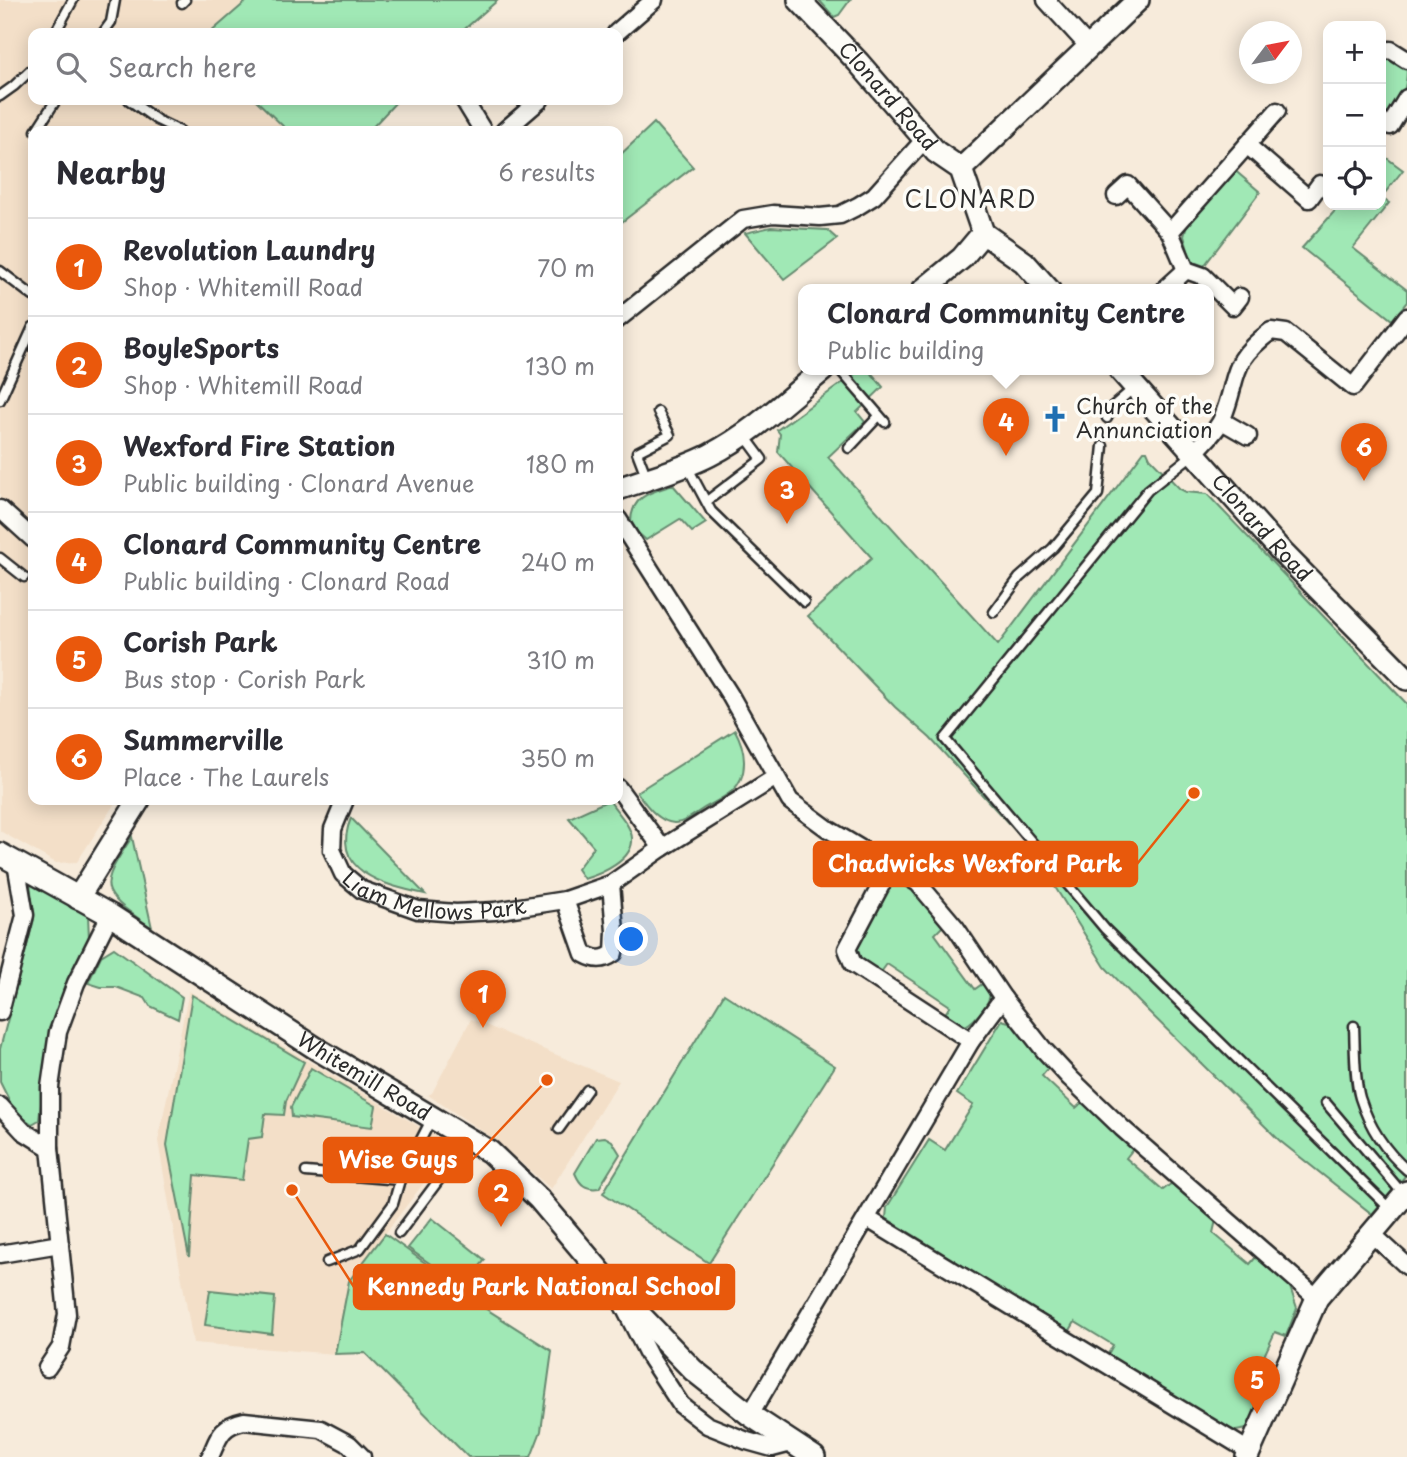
<!DOCTYPE html>
<html lang="en">
<head>
<meta charset="utf-8">
<style>
  body { margin:0; font-family:"Playpen Sans",sans-serif; background:#f7f7f7; color:#2b2b33 }
  .controls { position:absolute; right:21px; top:21px; display:grid; overflow:hidden; border-radius:14px; box-shadow:0 4px 18px #0003 }
  .controls button { width:63px; height:63px; display:grid; place-items:center; padding:0; border:0; border-bottom:2px solid #e1e1e2; background:#fff; color:#2b2b33; font:35px sans-serif }
  .compass { position:absolute; left:1239px; top:21px; width:63px; height:63px; border-radius:50%; background:#fff; box-shadow:0 4px 18px #0003; rotate:58deg }
  .you { position:absolute; left:632px; top:940px; width:24px; height:24px; margin:-18px; border:5px solid #fff; border-radius:50%; background:#1a73e8; box-shadow:0 0 0 10px #1a73e833 }
  .badge { display:grid; place-items:center; width:46px; height:46px; border-radius:50%; background:#ea580c; color:#fff; font-size:23px; font-weight:700 }
  .pin { position:absolute; translate:-50% -58px; filter:drop-shadow(0 2px 4px #0008) }
  .pin::after { content:''; position:absolute; top:37px; width:24px; height:21px; background:inherit; clip-path:polygon(0 0,100% 0,50% 100%) }
  .popup { position:absolute; left:798px; top:284px; width:416px; height:91px; box-sizing:border-box; display:grid; place-content:center; border-radius:14px; background:#fff; filter:drop-shadow(0 2px 5px #0005); font-size:23px; white-space:nowrap; color:#7c7c81 }
  .popup b { font-size:26px; color:#2b2b33 }
  .popup::after { content:''; position:absolute; left:50%; top:100%; margin-left:-14px; border:14px solid transparent; border-top-color:#fff }
  .list { margin:0; padding:0; list-style:none }
  h2 { display:flex; justify-content:space-between; align-items:center; height:91px; margin:0; padding:0 28px; font-size:30px }
  h2 small { font-size:23px; font-weight:400; color:#7c7c81 }
  .list li { display:grid; grid-template-columns:46px 1fr auto; gap:21px; align-items:center; box-sizing:border-box; height:98px; padding:0 28px; border-top:2px solid #e1e1e2 }
  .list b { display:block; font-size:26px; white-space:nowrap }
  .list p { margin:0; font-size:23px; white-space:nowrap; color:#7c7c81 }
  .list em { font-size:23px; font-style:normal; color:#7c7c81 }
  .icon { flex:none; width:38px; height:38px; fill:none; stroke:currentColor; stroke-width:2; stroke-linecap:round; stroke-linejoin:round }
  .map { position:relative; flex:none; width:1407px; height:1457px; overflow:hidden }
  .search { position:absolute; background:#fff; box-shadow:0 4px 18px #0003; left:28px; top:28px; width:595px; height:77px; display:flex; align-items:center; gap:18px; box-sizing:border-box; padding:0 24px; border-radius:14px; color:#7c7c81; font-size:26px }
  .panel { position:absolute; background:#fff; box-shadow:0 4px 18px #0003; left:28px; top:126px; width:595px; height:679px; border-radius:14px }
  .map>svg:first-child { display:block }
  .built { fill:#f3dfc8 }
  .green { fill:#a0e8b5; stroke:#668a70; stroke-width:2 }
  .lines { fill:none; stroke-linecap:round; stroke-linejoin:round }
  .lane-casing { stroke:#2b2b2b; stroke-width:13 }
  .street-casing { stroke:#2b2b2b; stroke-width:21 }
  .secondary-casing { stroke:#2b2b2b; stroke-width:26 }
  .lane { stroke:#fdfcf7; stroke-width:8 }
  .street { stroke:#fdfcf7; stroke-width:16 }
  .secondary { stroke:#fdfcf7; stroke-width:21 }
  .labels { text-anchor:middle; stroke-width:7; stroke-linejoin:round; paint-order:stroke }
  .street-label { font-size:21px; fill:#2b2b2b; stroke:#fdfcf7 }
  .poi-label { font-size:21px; fill:#2b2b2b; stroke:#fdfcf7; text-anchor:start }
  .neighbourhood-label { font-size:23px; letter-spacing:2px; fill:#2b2b2b; stroke:#fdfcf7 }
  .leader { fill:none; stroke:#e8590c; stroke-width:2.5 }
  .callout-dot { fill:#e8590c; stroke:#fdfcf7; stroke-width:2.5 }
  .callout { fill:#e8590c; stroke:#e8590c; stroke-width:2.5 }
  .callout-label { font-size:23px; text-anchor:middle; font-weight:bold; fill:#fff }
</style>
</head>
<body>
<div class="map">
<svg width="1407" height="1457" viewBox="0 0 1407 1457">
  <rect width="100%" height="100%" fill="#f7ebdb"/>
  <filter id="ink" filterUnits="userSpaceOnUse"><feTurbulence type="fractalNoise" baseFrequency=".0143" numOctaves="2"/><feDisplacementMap in="SourceGraphic" scale="14" xChannelSelector="R" yChannelSelector="G"/><feConvolveMatrix kernelMatrix="1 2 1 2 8 2 1 2 1" color-interpolation-filters="sRGB"/></filter>
  <g filter="url(#ink)">
    <g class="built">
      <polygon points="0,0 249,0 210,33 33,33 33,100 256,100 288,131 33,131 33,800 117,800 77,862 56,863 0,831"/>
      <polygon points="189,991 452,1146 349,1281 335,1354 193,1343 158,1141"/>
      <polygon points="471,1019 619,1081 551,1189 494,1139 428,1095 432,1093"/>
    </g>
    <g class="green">
      <polygon points="248,0 498,0 460,33 210,33"/>
      <polygon points="819,0 850,0 839,15 834,17"/>
      <path d="M1391,59l16,9c0,19 -4,37 -23,46l-3,-1v-50z"/>
      <polygon points="256,100 398,100 369,131 288,131"/>
      <polygon points="654,123 693,167 618,225 618,157"/>
      <polygon points="1384,156 1403,170 1381,198 1389,203 1353,248 1407,290 1407,302 1392,320 1302,248 1340,205 1381,205 1381,159"/>
      <polygon points="1232,168 1260,192 1204,266 1191,261 1184,236 1188,222"/>
      <polygon points="771,227 827,230 837,239 784,279 745,233"/>
      <polygon points="860,370 869,370 883,387 857,412 865,422 828,457 998,645 1144,451 1147,451 1150,458 1180,489 1186,492 1207,494 1407,704 1407,1174 1372,1214 1280,1141 1139,1002 1105,967 1030,847 930,738 895,707 808,616 872,558 778,452 780,434 777,430"/>
      <path d="M673,485l33,38 -14,9 -12,-13 -34,21 -9,-8 -6,-11c1,-26 21,-29 42,-36z"/>
      <path d="M735,730c10,18 15,45 -3,61 -8,7 -19,12 -28,17 -9,6 -19,15 -30,15 -16,-1 -29,-19 -37,-31z"/>
      <path d="M609,800c7,11 22,25 23,38 2,22 -31,36 -48,41l-7,-10 17,-22 -25,-29z"/>
      <path d="M351,818l74,76c-41,-9 -96,-22 -74,-76z"/>
      <path d="M132,837l20,91c-52,-37 -56,-37 -20,-91z"/>
      <path d="M896,882l13,2 34,42 -8,8 40,55 10,-7c1,2 4,8 5,11 0,12 -19,33 -30,35l-17,-11 7,-11 -63,-42 -8,11 -14,-9 -9,-16 33,-63z"/>
      <polygon points="30,883 88,915 89,938 60,1001 47,1055 39,1120 32,1124 15,1112 0,1082 0,1049 34,919"/>
      <polygon points="114,948 182,997 178,1019 150,1006 145,998 116,987 101,987 88,983 101,956"/>
      <polygon points="724,994 835,1066 709,1263 603,1193"/>
      <polygon points="192,995 304,1062 286,1101 284,1115 265,1114 262,1137 248,1139 242,1180 195,1175 189,1257 167,1145"/>
      <polygon points="1002,1020 1015,1024 1050,1066 1042,1076 1076,1108 1085,1100 1133,1149 1126,1158 1163,1190 1172,1183 1216,1220 1213,1233 1250,1264 1257,1256 1289,1284 1297,1308 1286,1336 1275,1332 1257,1371 1270,1379 1247,1429 1236,1431 1221,1426 1107,1356 1113,1345 1075,1322 1069,1332 886,1218 887,1207 929,1140 945,1150 973,1105 957,1094"/>
      <polygon points="311,1068 376,1106 372,1127 292,1117 291,1107"/>
      <path d="M605,1137l7,4 8,13 -21,34c-13,2 -19,-3 -24,-15l21,-35z"/>
      <polygon points="432,1218 485,1260 463,1287 408,1248"/>
      <polygon points="385,1234 467,1293 466,1296 552,1351 541,1431 531,1457 468,1457 365,1353 335,1354 349,1281"/>
      <polygon points="210,1290 275,1297 272,1334 205,1325"/>
    </g>
    <g class="lines">
      <defs>
        <g id="lane">
          <polyline points="182,3 185,0"/>
          <polyline points="55,33 73,0"/>
          <polyline points="103,33 111,22 115,0"/>
          <polyline points="0,96 14,86 33,68"/>
          <polyline points="129,100 157,120 180,131"/>
          <polyline points="36,131 56,100"/>
          <polyline points="0,271 33,296"/>
          <polyline points="840,370 885,422"/>
          <polyline points="0,400 33,327"/>
          <polyline points="1107,418 1112,407 1135,387"/>
          <polyline points="849,448 879,416"/>
          <polyline points="1192,455 1148,490 945,739 1105,929 1391,1210"/>
          <polyline points="688,468 711,511 804,602"/>
          <polyline points="647,478 637,452 670,435 658,412"/>
          <polyline points="707,501 762,459 745,436"/>
          <polyline points="0,558 24,577"/>
          <polyline points="994,612 1019,578 1053,548 1098,494 1103,446"/>
          <path d="M1354,1026c1,21 0,52 6,72 9,28 25,53 47,72"/>
          <polyline points="1326,1103 1404,1195"/>
          <polyline points="559,1129 587,1090"/>
          <polyline points="306,1172 400,1180 431,1120"/>
          <polyline points="399,1233 468,1141"/>
          <polyline points="327,1262 360,1249 393,1204 400,1180"/>
        </g>
        <g id="street">
          <polyline points="1046,0 1089,47"/>
          <polyline points="616,33 654,0"/>
          <polyline points="1381,51 1391,50 1407,60"/>
          <polyline points="464,100 483,131"/>
          <polyline points="1381,122 1390,126 1407,98"/>
          <polyline points="504,131 540,100"/>
          <polyline points="1247,145 1309,199 1320,184"/>
          <polyline points="1116,196 1128,185 1170,232 1186,270 1203,276 1233,306 1240,297"/>
          <polyline points="1170,232 1277,111"/>
          <polyline points="1164,290 1186,270"/>
          <polyline points="618,319 743,219 773,214 820,217 840,215 858,206 874,196 925,139"/>
          <polyline points="1222,421 1248,436"/>
          <path d="M1194,453c9,-10 23,-22 28,-34 18,-43 5,-55 49,-88l15,2 67,54 54,-70"/>
          <polyline points="0,509 33,539"/>
          <polyline points="618,519 730,695 790,801 828,829 918,883 956,928 1003,998 1044,1050 1070,1078 1122,1128 1317,1298"/>
          <polyline points="618,788 662,848"/>
          <path id="s1" d="M345,800l-12,29 -1,21 11,24 19,16 56,20 38,3 39,-2 70,-11 46,-16 51,-36 114,-71"/>
          <polyline points="891,866 847,949 853,964 971,1041"/>
          <path d="M565,900l19,54c11,6 19,7 30,-1l1,-22 -4,-47"/>
          <polyline points="0,1012 25,915 16,863"/>
          <polyline points="0,1106 23,1131 50,1148"/>
          <polyline points="868,1219 1249,1451"/>
          <polyline points="1372,1234 1407,1266"/>
          <polyline points="0,1254 60,1244"/>
          <polyline points="622,1303 649,1356 681,1405 707,1425 747,1441 772,1448 791,1443"/>
          <polyline points="47,1368 61,1347 67,1314 50,1148 50,1087 58,1032 76,983 110,915"/>
          <polyline points="750,1415 971,1041 1003,998"/>
          <path d="M210,1457c9,-20 10,-31 34,-36l77,8 28,15 13,13"/>
        </g>
        <g id="secondary">
          <path id="s2" d="M799,0l59,62 78,90 25,17 22,64 41,29 25,28"/>
          <polyline points="961,169 1138,0"/>
          <polyline points="923,290 962,258 983,233"/>
          <path id="s3" d="M1120,370l162,182 125,127"/>
          <path d="M618,489c30,-11 63,-19 92,-34 41,-21 77,-55 113,-85"/>
          <path id="s4" d="M0,854l110,61 207,134 173,103 49,47 76,90 78,81 57,45 64,42"/>
          <polyline points="78,898 139,800"/>
          <polyline points="1247,1457 1317,1298 1407,1192"/>
        </g>
      </defs>
      <use href="#lane" class="lane-casing"/>
      <use href="#street" class="street-casing"/>
      <use href="#secondary" class="secondary-casing"/>
      <use href="#lane" class="lane"/>
      <use href="#street" class="street"/>
      <use href="#secondary" class="secondary"/>
    </g>
  </g>
  <defs>
    <symbol id="church-bare" viewBox="-9 -9 18 18"><path d="M-1.2-6h2.4v3.5h3.3v2.4h-3.3V6h-2.4V-.1h-3.3v-2.4h3.3Z" fill="#1f6fb2" stroke="#fdfcf7" stroke-width="2.5" paint-order="stroke"/></symbol>
  </defs>
  <g fill-rule="evenodd">
    <use href="#church-bare" x="1036" y="400" width="38" height="38"/>
  </g>
  <g class="labels">
    <g class="street-label">
      <text dy="7" stroke="none"><textPath href="#s2" startOffset="131">Clonard Road</textPath></text>
      <text dy="7" stroke="none"><textPath href="#s3" startOffset="212">Clonard Road</textPath></text>
      <text dy="7" stroke="none"><textPath href="#s1" startOffset="177">Liam Mellows Park</textPath></text>
      <text dy="7" stroke="none"><textPath href="#s4" startOffset="427">Whitemill Road</textPath></text>
    </g>
    <g class="poi-label">
      <text x="1076" y="414">Church of the<tspan x="1076" dy="24">Annunciation</tspan></text>
    </g>
    <g class="neighbourhood-label">
      <text x="971" y="208">CLONARD</text>
    </g>
  </g>
  <path class="leader" d="M1194 793L1137 864M547 1080L472 1160M292 1190L354 1287"/>
  <g class="callout-dot">
    <circle cx="1194" cy="793" r="7"/>
    <circle cx="547" cy="1080" r="7"/>
    <circle cx="292" cy="1190" r="7"/>
  </g>
  <g class="callout">
    <rect x="814" y="842" width="323" height="44" rx="7"/>
    <rect x="324" y="1138" width="148" height="44" rx="7"/>
    <rect x="354" y="1265" width="380" height="44" rx="7"/>
  </g>
  <g class="callout-label">
    <text x="975" y="872">Chadwicks Wexford Park</text>
    <text x="398" y="1168">Wise Guys</text>
    <text x="544" y="1295">Kennedy Park National School</text>
  </g>
</svg>
<div class="controls">
<button>+</button>
<button>−</button>
<button><svg class="icon" aria-label="locate" viewBox="0 0 24 24"><circle cx="12" cy="12" r="6"/><path d="M12 2v4M12 18v4M2 12h4M18 12h4"/></svg></button>
</div>
<svg class="compass" viewBox="-18 -18 36 36"><path d="M0-13l5 13h-10z" fill="#e53935"/><path d="M0 13l5-13h-10z" fill="#7c7c81"/></svg>
<div class="you"></div>
<div class="pin badge" style="left:483px;top:1028px">1</div>
<div class="pin badge" style="left:501px;top:1227px">2</div>
<div class="pin badge" style="left:787px;top:524px">3</div>
<div class="pin badge" style="left:1006px;top:456px">4</div>
<div class="popup"><b>Clonard Community Centre</b>Public building</div>
<div class="pin badge" style="left:1257px;top:1414px">5</div>
<div class="pin badge" style="left:1364px;top:481px">6</div>
<div class="search"><svg class="icon" aria-label="search" viewBox="0 0 24 24"><circle cx="10" cy="10" r="6"/><path d="M15 15l6 6"/></svg>Search here</div>
<section class="panel">
<h2>Nearby<small>6 results</small></h2>
<ul class="list">
<li><span class="badge">1</span><div><b>Revolution Laundry</b><p>Shop · Whitemill Road</p></div><em>70 m</em></li>
<li><span class="badge">2</span><div><b>BoyleSports</b><p>Shop · Whitemill Road</p></div><em>130 m</em></li>
<li><span class="badge">3</span><div><b>Wexford Fire Station</b><p>Public building · Clonard Avenue</p></div><em>180 m</em></li>
<li><span class="badge">4</span><div><b>Clonard Community Centre</b><p>Public building · Clonard Road</p></div><em>240 m</em></li>
<li><span class="badge">5</span><div><b>Corish Park</b><p>Bus stop · Corish Park</p></div><em>310 m</em></li>
<li><span class="badge">6</span><div><b>Summerville</b><p>Place · The Laurels</p></div><em>350 m</em></li>
</ul>
</section>
</div>
</body>
</html>
